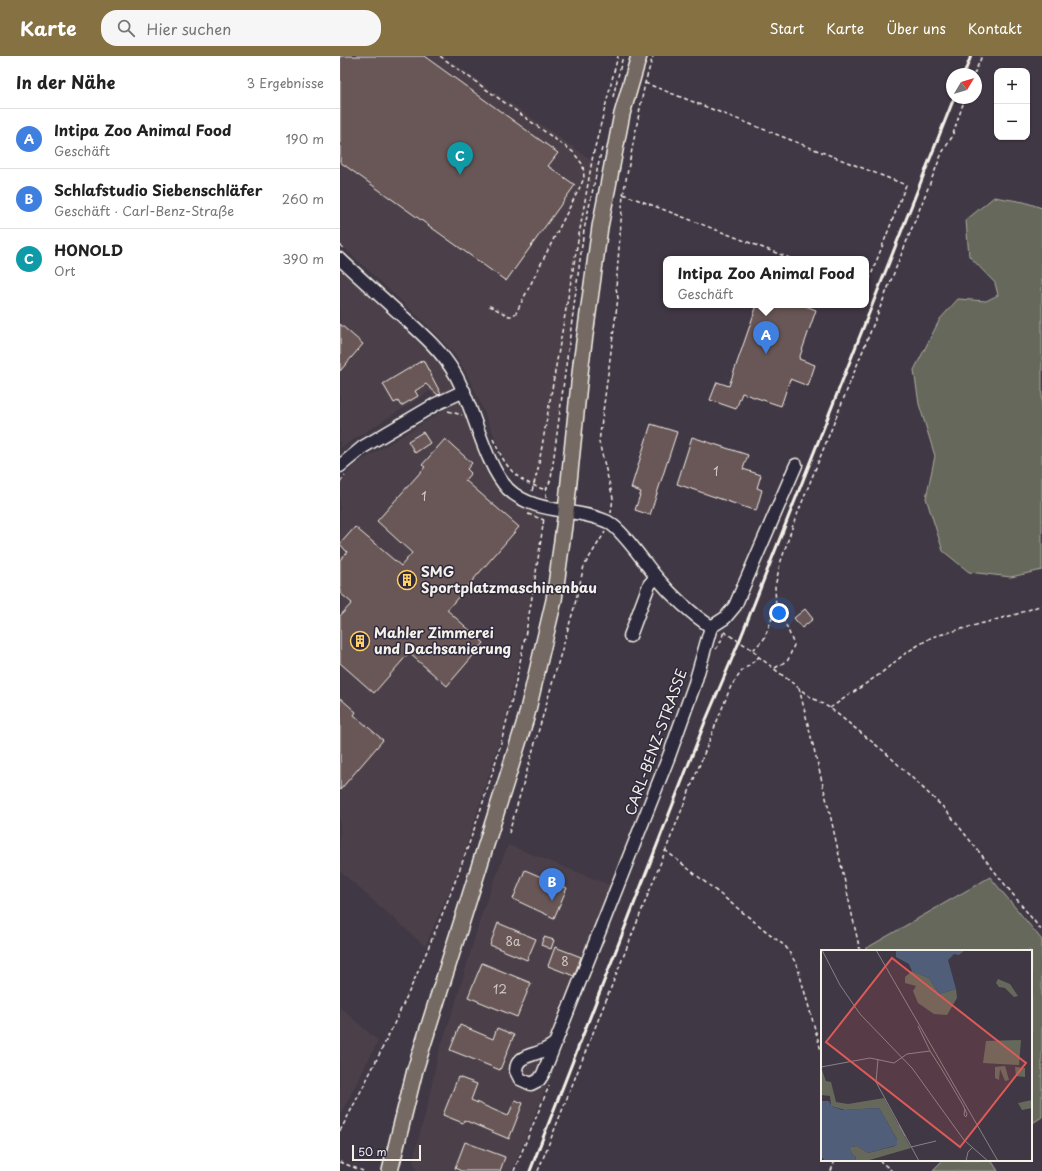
<!DOCTYPE html>
<html lang="de">
<head>
<meta charset="utf-8">
<style>
  body { margin:0; font-family:"Playpen Sans",sans-serif; background:#f6f6f6; color:#222 }
  .controls { position:absolute; right:12px; top:12px; display:grid; overflow:hidden; border-radius:8px; box-shadow:0 1px 3px #0004 }
  .controls button { width:36px; height:36px; display:grid; place-items:center; padding:0; border:0; border-bottom:1px solid #e0e0e0; background:#fff; color:#222; font:20px sans-serif }
  .compass { position:absolute; left:606px; top:12px; width:36px; height:36px; border-radius:50%; background:#fff; box-shadow:0 1px 3px #0004; rotate:52deg }
  .scale { position:absolute; left:12px; bottom:10px; width:69px; box-sizing:border-box; padding-left:4px; border:2px solid #f4f1e8; border-top:0; font-size:11px; line-height:14px; white-space:nowrap; color:#f4f1e8; -webkit-text-stroke:3px #2f2a3d; paint-order:stroke }
  .you { position:absolute; left:439px; top:557px; width:14px; height:14px; margin:-10px; border:3px solid #fff; border-radius:50%; background:#1a73e8; box-shadow:0 0 0 6px #1a73e833 }
  .badge { display:grid; place-items:center; width:26px; height:26px; border-radius:50%; background:#857141; color:#fff; font-size:13px; font-weight:700 }
  .pin { position:absolute; translate:-50% -33px; filter:drop-shadow(0 1px 2px #0008) }
  .pin::after { content:''; position:absolute; top:21px; width:14px; height:12px; background:inherit; clip-path:polygon(0 0,100% 0,50% 100%) }
  .popup { position:absolute; left:323px; top:200px; width:206px; height:52px; box-sizing:border-box; display:grid; place-content:center; border-radius:8px; background:#fff; filter:drop-shadow(0 1px 3px #0005); font-size:13px; white-space:nowrap; color:#767676 }
  .popup b { font-size:15px; color:#222 }
  .popup::after { content:''; position:absolute; left:50%; top:100%; margin-left:-8px; border:8px solid transparent; border-top-color:#fff }
  .list { margin:0; padding:0; list-style:none }
  h2 { display:flex; justify-content:space-between; align-items:center; height:52px; margin:0; padding:0 16px; font-size:17px }
  h2 small { font-size:13px; font-weight:400; color:#767676 }
  .list li { display:grid; grid-template-columns:26px 1fr auto; gap:12px; align-items:center; box-sizing:border-box; height:60px; padding:0 16px; border-top:1px solid #e0e0e0 }
  .list b { display:block; font-size:15px; white-space:nowrap }
  .list p { margin:0; font-size:13px; white-space:nowrap; color:#767676 }
  .list em { font-size:13px; font-style:normal; color:#767676 }
  .icon { flex:none; width:22px; height:22px; fill:none; stroke:currentColor; stroke-width:2; stroke-linecap:round; stroke-linejoin:round }
  .map { position:relative; flex:none; width:702px; height:1115px; overflow:hidden }
  header { display:flex; align-items:center; gap:24px; box-sizing:border-box; height:56px; padding:0 20px; background:#857141; color:#fff }
  header strong { font-size:19px }
  nav { display:flex; gap:22px; margin-inline-start:auto; font-size:14px }
  .search { width:280px; height:36px; background:#f6f6f6; display:flex; align-items:center; gap:10px; box-sizing:border-box; padding:0 14px; border-radius:16px; color:#767676; font-size:15px }
  main { display:flex }
  aside { flex:1; background:#fff }
  .map>svg:first-child { display:block }
  .built { fill:#4c414a }
  .green { fill:#65685a; stroke:#acaca1 }
  .building { fill:#695757; stroke:#f4f1e8 }
  .lines { fill:none; stroke-linecap:round; stroke-linejoin:round }
  .minor-casing { stroke:#f4f1e8; stroke-width:15 }
  .major-casing { stroke:#f4f1e8; stroke-width:18 }
  .path { stroke:#f4f1e8; stroke-width:1.5; stroke-dasharray:4 3; stroke-linecap:butt }
  .minor { stroke:#2f2a3d; stroke-width:12 }
  .major { stroke:#756964; stroke-width:15 }
  .rail { stroke:#f4f1e8; stroke-width:3 }
  .labels { text-anchor:middle; stroke-width:3; stroke-linejoin:round; paint-order:stroke }
  .number-label { font-size:12px; fill:#d1cac4 }
  .poi-label { font-size:14px; font-weight:bold; fill:#f4f1e8; stroke:#2f2a3d; text-anchor:start }
  .street-label { font-size:14px; fill:#f4f1e8; stroke:#2f2a3d }
  .inset-road { fill:none; stroke:#888286; stroke-width:1 }
  .view { fill:#de5a58; fill-opacity:0.15; stroke:#de5a58; stroke-width:2 }
  .inset-edge { fill:none; stroke:#f4f1e8; stroke-width:2 }
</style>
</head>
<body>
<header>
<strong>Karte</strong>
<div class="search"><svg class="icon" aria-label="search" viewBox="0 0 24 24"><circle cx="10" cy="10" r="6"/><path d="M15 15l6 6"/></svg>Hier suchen</div>
<nav><a>Start</a><a>Karte</a><a>Über uns</a><a>Kontakt</a></nav>
</header>
<main>
<aside>
<h2>In der Nähe<small>3 Ergebnisse</small></h2>
<ul class="list">
<li><span class="badge" style="background:#3f7fe0">A</span><div><b>Intipa Zoo Animal Food</b><p>Geschäft</p></div><em>190 m</em></li>
<li><span class="badge" style="background:#3f7fe0">B</span><div><b>Schlafstudio Siebenschläfer</b><p>Geschäft · Carl-Benz-Straße</p></div><em>260 m</em></li>
<li><span class="badge" style="background:#0f9aa8">C</span><div><b>HONOLD</b><p>Ort</p></div><em>390 m</em></li>
</ul>
</aside>
<div class="map">
<svg width="702" height="1115" viewBox="0 0 702 1115">
  <rect width="100%" height="100%" fill="#403845"/>
  <filter id="ink" filterUnits="userSpaceOnUse"><feTurbulence type="fractalNoise" baseFrequency=".025" numOctaves="2"/><feDisplacementMap in="SourceGraphic" scale="8" xChannelSelector="R" yChannelSelector="G"/><feConvolveMatrix kernelMatrix="1 2 1 2 8 2 1 2 1" color-interpolation-filters="sRGB"/></filter>
  <g filter="url(#ink)">
    <g class="built">
      <polygon points="0,0 103,0 257,108 243,173 211,422 205,433 195,430 177,419 166,407 132,328 119,304 100,281 0,188"/>
      <polygon points="0,204 76,273 123,334 98,347 90,335 0,392"/>
      <polygon points="123,335 155,417 204,453 191,542 163,674 120,810 85,890 0,815 0,427 10,414 21,405 103,355 101,346"/>
      <polygon points="168,789 285,835 172,1115 77,1115 73,1104 88,1047 98,999 115,949 143,854"/>
      <polygon points="0,951 38,985 0,1059"/>
    </g>
    <g class="green">
      <polygon points="654,141 684,146 702,152 702,514 671,521 629,516 603,495 586,442 595,400 579,348 574,314 600,263 618,243 646,245 658,239 655,227 629,200 626,164"/>
      <polygon points="650,821 702,884 702,1061 691,1068 691,895 527,895 525,893"/>
      <polygon points="603,1104 651,1104 658,1115 592,1115"/>
    </g>
    <g class="building">
      <polygon points="0,0 84,0 218,97 208,110 235,129 166,225 0,106"/>
      <polygon points="417,249 463,249 476,254 459,303 475,309 468,330 450,323 441,350 402,337 396,353 370,344 377,326 389,330"/>
      <polygon points="0,268 23,288 0,315"/>
      <polygon points="83,304 101,338 98,339 86,328 75,335 78,340 61,350 58,345 54,347 43,328"/>
      <polygon points="311,368 337,376 310,459 295,454 301,436 291,432"/>
      <polygon points="83,376 90,387 75,397 68,385"/>
      <polygon points="352,381 408,399 403,413 421,419 417,432 422,434 416,455 337,428"/>
      <polygon points="105,383 132,407 127,413 131,417 125,424 179,471 107,554 144,587 107,630 69,597 34,637 0,607 0,560 12,547 0,537 0,504 7,496 0,488 15,471 61,510 72,497 37,465 85,411 82,409"/>
      <polygon points="465,553 473,563 462,572 454,562"/>
      <polygon points="0,642 16,656 14,659 43,684 0,734"/>
      <polygon points="185,814 227,832 214,862 173,843"/>
      <polygon points="158,867 196,883 187,904 150,889"/>
      <polygon points="204,881 214,884 211,893 201,889"/>
      <polygon points="215,891 241,901 234,920 208,910"/>
      <polygon points="142,907 191,927 177,961 128,941"/>
      <polygon points="120,969 153,983 157,972 174,979 160,1014 110,994"/>
      <polygon points="118,1021 137,1028 131,1044 168,1060 175,1044 183,1047 169,1083 124,1064 123,1067 103,1059"/>
      <polygon points="125,1086 165,1101 160,1115 121,1115 115,1112"/>
    </g>
    <g class="lines">
      <defs>
        <g id="minor">
          <path d="M0,203c20,19 40,37 60,55 21,19 41,36 55,60 19,33 29,90 53,115 27,26 68,18 100,33 15,8 37,42 50,57 15,18 33,34 53,48"/>
          <polyline points="0,410 23,391 96,348 124,335"/>
          <polyline points="371,571 385,562 395,550 456,409"/>
          <polyline points="290,580 309,529 316,521"/>
          <path d="M215,987c-3,3 -7,5 -11,7 -11,6 -28,5 -28,21l4,8 11,5 8,-4 4,-6 126,-318 26,-73 16,-56"/>
        </g>
        <polyline id="major" points="50,1115 75,1014 186,662 214,544 226,455 241,308 260,171 282,58 299,0"/>
      </defs>
      <use href="#minor" class="minor-casing"/>
      <use href="#major" class="major-casing"/>
      <g class="path">
        <polyline points="100,0 233,96 243,109 244,122 241,129 176,257 172,260 169,260 148,249"/>
        <polyline points="634,18 642,0"/>
        <polyline points="305,27 566,129 526,232"/>
        <polyline points="273,41 283,0"/>
        <polyline points="283,138 452,203"/>
        <polyline points="0,189 4,193"/>
        <polyline points="108,355 122,359"/>
        <path d="M153,383c14,30 21,41 53,51"/>
        <polyline points="0,426 5,420"/>
        <polyline points="192,435 198,413 253,99 278,0"/>
        <polyline points="206,441 206,434 211,423 244,174 262,92"/>
        <polyline points="271,457 273,442 259,386 278,242 276,232 283,139 305,27 313,0"/>
        <polyline points="188,458 204,464"/>
        <polyline points="384,576 413,594 419,601 469,640 490,652 546,697 605,753 702,875"/>
        <polyline points="376,593 381,585 384,575"/>
        <polyline points="413,594 424,583 436,552"/>
        <polyline points="435,612 448,604 454,589 447,571 436,552 435,531 440,508 453,469 602,97 612,81 625,42"/>
        <polyline points="459,632 490,758 520,895"/>
        <polyline points="490,652 540,618 567,596 592,581 677,558 702,549"/>
        <polyline points="169,777 234,552 244,510 265,476"/>
        <polyline points="325,794 446,891 457,909 482,998"/>
        <path d="M0,1075c58,-109 109,-221 146,-338 29,-89 45,-182 58,-275"/>
        <polyline points="539,1104 552,1115"/>
        <polyline points="0,1106 23,1115"/>
        <polyline points="174,1115 209,1030"/>
        <polyline points="198,1115 391,630 402,615 419,601"/>
        <polyline points="491,1115 495,1104"/>
      </g>
      <use href="#minor" class="minor"/>
      <use href="#major" class="major"/>
      <g class="rail">
        <polyline points="624,18 631,0"/>
        <polyline points="190,1115 365,666 399,586 614,42"/>
      </g>
    </g>
  </g>
  <defs>
    <symbol id="building-ring" viewBox="-11 -11 22 22"><circle r="9.5" fill="#2f2a3d" stroke="#ffd166" stroke-width="1.5"/><path d="M-4-6H4V6H1V3H-1V6H-4ZM-2.5-4.3h1.7v1.8h-1.7ZM.8-4.3h1.7v1.8H.8ZM-2.5-1h1.7V.8h-1.7ZM.8-1h1.7V.8H.8Z" fill="#ffd166"/></symbol>
  </defs>
  <g fill-rule="evenodd">
    <use href="#building-ring" x="56" y="513" width="22" height="22"/>
    <use href="#building-ring" x="9" y="574" width="22" height="22"/>
  </g>
  <g class="labels">
    <g class="number-label">
      <text x="376" y="420">1</text>
      <text x="84" y="445">1</text>
      <text x="173" y="890">8a</text>
      <text x="225" y="910">8</text>
      <text x="160" y="938">12</text>
    </g>
    <g class="poi-label">
      <text x="81" y="521">SMG<tspan x="81" dy="16">Sportplatzmaschinenbau</tspan></text>
      <text x="34" y="582">Mahler Zimmerei<tspan x="34" dy="16">und Dachsanierung</tspan></text>
    </g>
    <g class="street-label">
      <text transform="translate(316 686) rotate(-70)" y="5">CARL-BENZ-STRASSE</text>
    </g>
  </g>
  <g transform="translate(481 894)">
    <rect width="211" height="211" fill="#403845"/>
    <path d="M91,21l17,7 10,16 17,-5 1,9 -10,17 -13,-1 -16,-11 -5,-12 3,-5 -11,-3v-6zM177,29l12,5 8,12 -4,1 -9,-9 -6,-1 -3,-4zM200,90l-2,25 -36,-2 3,-22zM184,116l4,14 -4,1 -5,-12 -1,11 -4,-2v-11zM194,117l10,1v9l-9,-1zM1,120l4,11 5,1 5,20 12,2 36,-6 27,50 -45,13h-11l1,-4 -4,-3 -3,-7 8,-1 11,7 27,-7 2,-7 -18,-31 -34,2 -14,-4 -1,-10 -9,-1zM211,150v8l-10,2 -4,-7z" fill="#65685a"/>
    <path d="M75,0h69l-6,5 -5,-1 -6,6 8,29 -17,5 -10,-16 -17,-7 -3,-7 -13,-7zM0,151h8l2,5 11,4 37,-2 18,31v6l-29,8 -11,-7 -7,1 2,7 4,3 -1,4h-30l-4,-5z" fill="#515e7a"/>
    <path class="inset-road" d="M1,0l18,35 20,29 52,54 52,72 24,21M55,0l122,211M97,76l12,25 11,17 22,37 4,9 -1,3 -2,-2 1,-6M57,109l-2,23 43,79M0,117l49,-9 24,5 13,-9 23,-3M78,175l6,11M90,197l25,-6M145,211l2,-9 4,-4"/>
    <path class="view" d="M71,8l134,105 -66,84 -134,-105z"/>
    <rect width="211" height="211" class="inset-edge"/>
  </g>
</svg>
<div class="controls">
<button>+</button>
<button>−</button>
</div>
<svg class="compass" viewBox="-18 -18 36 36"><path d="M0-13l5 13h-10z" fill="#e53935"/><path d="M0 13l5-13h-10z" fill="#767676"/></svg>
<div class="scale">50 m</div>
<div class="you"></div>
<div class="pin badge" style="left:426px;top:298px;background:#3f7fe0">A</div>
<div class="popup"><b>Intipa Zoo Animal Food</b>Geschäft</div>
<div class="pin badge" style="left:212px;top:845px;background:#3f7fe0">B</div>
<div class="pin badge" style="left:120px;top:119px;background:#0f9aa8">C</div>
</div>
</main>
</body>
</html>
